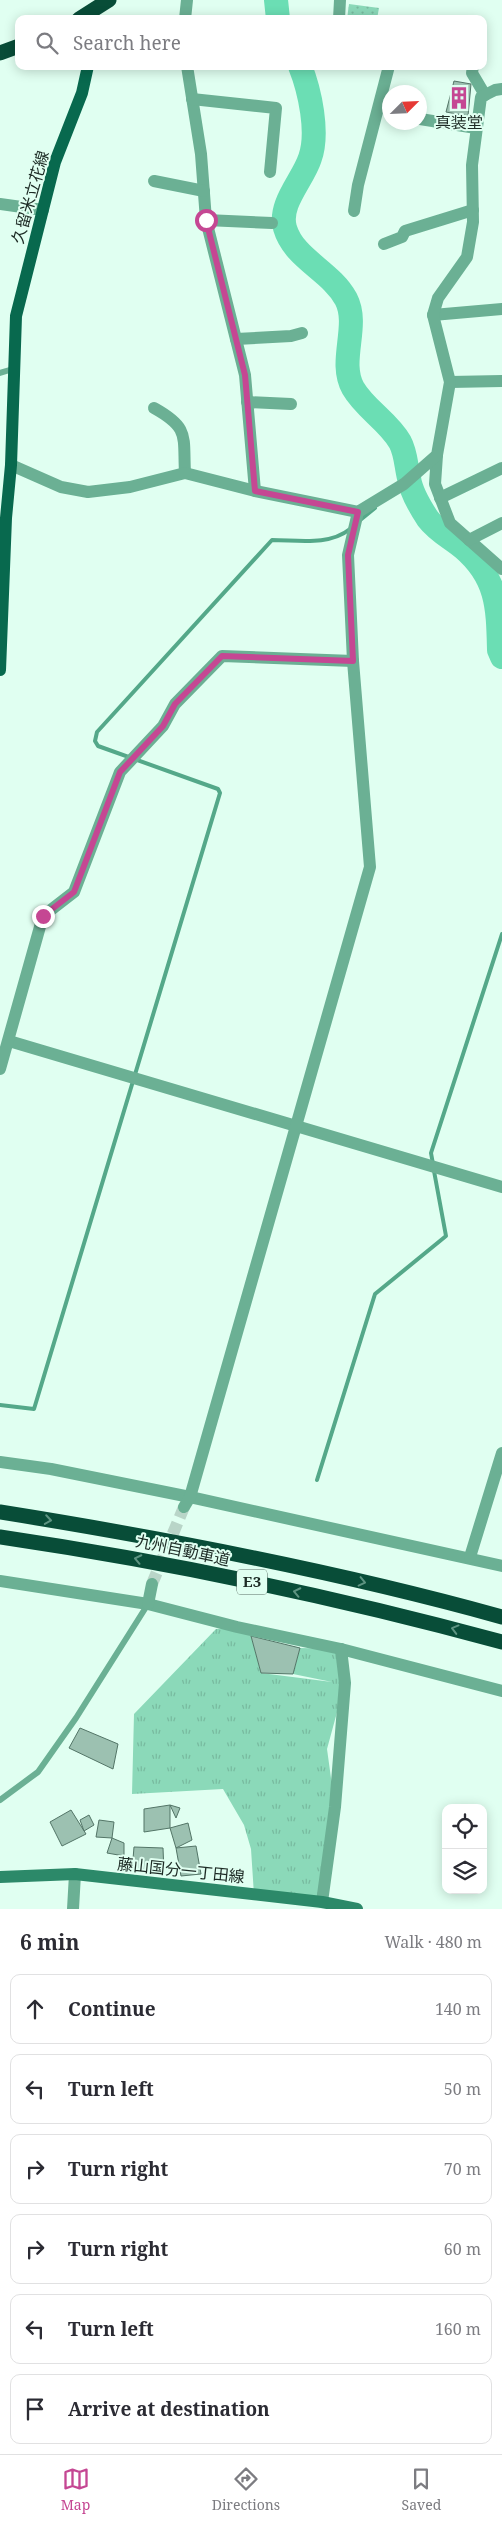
<!DOCTYPE html>
<html lang="en">
<head>
<meta charset="utf-8">
<style>
  body { margin:0; font-family:"Noto Serif","Noto Sans JP",serif; background:#f2f2f3; color:#2b2b33 }
  .controls { position:absolute; right:15px; bottom:15px; display:grid; overflow:hidden; border-radius:10px; box-shadow:0 2px 12px #0003 }
  .controls button { width:45px; height:45px; display:grid; place-items:center; padding:0; border:0; border-bottom:1px solid #e1e1e2; background:#fff; color:#2b2b33; font:25px sans-serif }
  .compass { position:absolute; left:382px; top:85px; width:45px; height:45px; border-radius:50%; background:#fff; box-shadow:0 2px 12px #0003; rotate:66deg }
  .stop { position:absolute; width:15px; height:15px; margin:-11px; border:4px solid #c54793; border-radius:50%; background:#fff }
  .stop.end { background:#c54793; border-color:#fff; box-shadow:0 1px 5px #0008 }
  .list { margin:0; padding:0; list-style:none }
  h2 { display:flex; justify-content:space-between; align-items:center; height:65px; margin:0; padding:0 20px; font-size:21px }
  h2 small { font-size:16px; font-weight:400; color:#7c7c81 }
  .list li { display:grid; grid-template-columns:32px 1fr auto; gap:15px; align-items:center; box-sizing:border-box; height:70px; margin:0 10px 10px; padding:0 10px; border:1px solid #e1e1e2; border-radius:10px }
  .list b { display:block; font-size:19px; white-space:nowrap }
  .list em { font-size:16px; font-style:normal; color:#7c7c81 }
  .icon { flex:none; width:28px; height:28px; fill:none; stroke:currentColor; stroke-width:2; stroke-linecap:round; stroke-linejoin:round }
  .map { position:relative; flex:none; width:502px; height:1909px; overflow:hidden }
  .search { position:absolute; background:#fff; box-shadow:0 2px 12px #0003; left:15px; right:15px; top:15px; height:55px; display:flex; align-items:center; gap:12px; box-sizing:border-box; padding:0 18px; border-radius:10px; color:#7c7c81; font-size:19px }
  .sheet { height:545px; background:#fff }
  nav { display:flex; justify-content:space-around; align-items:center; box-sizing:border-box; height:70px; border-top:1px solid #e1e1e2; background:#fff; font-size:14px; color:#7c7c81 }
  nav a { display:grid; justify-items:center; gap:2px }
  nav .on { color:#c54793 }
  .map>svg:first-child { display:block }
  .grass { fill:url(#grass-tufts) }
  .park { fill:url(#park-dots) }
  .lines { fill:none; stroke-linecap:round; stroke-linejoin:round }
  .stream { stroke:#54a889; stroke-width:4 }
  .river { stroke:#6bdeb4; stroke-width:24 }
  .building { fill:#9cc1b1; stroke:#537567 }
  .street-tunnel { stroke:#b9d5c8; stroke-width:12; stroke-dasharray:12 6; stroke-linecap:butt }
  .lane { stroke:#6bb094; stroke-width:6 }
  .street { stroke:#6bb094; stroke-width:12 }
  .secondary { stroke:#2c8969; stroke-width:12 }
  .primary { stroke:#08694e; stroke-width:12 }
  .highway { stroke:#084d38; stroke-width:15 }
  .oneway { stroke:#5e9482 }
  .route { stroke:#c54793; stroke-width:6 }
  .labels { text-anchor:middle; stroke-width:4; stroke-linejoin:round; paint-order:stroke }
  .shield { fill:#e0fff1; stroke:#586b62; stroke-width:1 }
  .shield-label { font-size:15px; font-weight:bold; fill:#1d2b25 }
  .poi-label { font-size:16px; fill:#1d2b25; stroke:#e0fff1 }
  .street-label { font-size:16px; fill:#1d2b25; stroke:#e0fff1 }
</style>
</head>
<body>
<div class="map">
<svg width="502" height="1909" viewBox="0 0 502 1909">
  <defs>
    <pattern id="grass-tufts" width="24" height="20" patternUnits="userSpaceOnUse" patternTransform="scale(1.25)"><rect width="24" height="20" fill="#8bd9b9"/><path d="M3 7l-1-3M5 7V3M7 7l1-3M15 17l-1-3M17 17v-4M19 17l1-3" fill="none" stroke="#78ba9f"/></pattern>
    <pattern id="park-dots" width="8" height="8" patternUnits="userSpaceOnUse" patternTransform="scale(1.25)"><rect width="8" height="8" fill="#8bd9b9"/><path d="M2 2h.1M6 6h.1" fill="none" stroke="#78ba9f" stroke-width="1.8" stroke-linecap="round"/></pattern>
  </defs>
  <rect width="100%" height="100%" fill="#e0fff1"/>
  <polygon class="grass" points="237,1627 251,1636 261,1673 332,1682 293,1674 300,1648 341,1649 345,1683 327,1749 335,1807 322,1902 254,1895 251,1849 244,1825 223,1789 132,1794 134,1714 216,1629"/>
  <polygon class="park" points="349,4 379,8 377,19 347,19"/>
  <g class="lines">
    <g class="stream">
      <polyline points="359,521 375,508"/>
      <polyline points="433,1164 431,1153 502,934"/>
      <path d="M0,1405l34,4 186,-616 -2,-4 -120,-43 -3,-5 2,-9 175,-192c26,0 57,6 78,-11"/>
      <polyline points="317,1480 375,1294 446,1236 434,1171"/>
    </g>
    <g class="river">
      <polyline points="276,0 278,19"/>
      <path d="M300,66c10,25 19,67 10,92 -7,22 -32,46 -25,70 9,31 46,43 61,71 14,27 -8,62 7,89 12,21 35,33 47,54 6,11 6,24 9,36 2,14 11,29 19,41 9,12 24,20 35,29 35,30 35,60 36,102l3,7"/>
    </g>
  </g>
  <g class="building">
    <polygon points="454,81 471,84 468,116 446,112"/>
    <polygon points="251,1636 300,1648 293,1674 261,1673"/>
    <polygon points="80,1728 118,1744 113,1769 69,1748"/>
    <polygon points="170,1805 180,1808 176,1818"/>
    <polygon points="170,1805 170,1828 144,1832 144,1809"/>
    <polygon points="71,1810 86,1834 62,1846 50,1822"/>
    <polygon points="89,1815 94,1825 84,1831 80,1820"/>
    <polygon points="99,1820 114,1822 112,1838 96,1837"/>
    <polygon points="188,1823 192,1840 176,1848 170,1828"/>
    <polygon points="112,1838 124,1843 124,1856 107,1853"/>
    <polygon points="196,1846 201,1874 181,1876 176,1848"/>
    <polygon points="134,1847 163,1848 164,1873 132,1871"/>
  </g>
  <g class="lines">
    <polyline class="street-tunnel" points="152,1584 184,1507"/>
    <g class="lane">
      <polyline points="0,373 13,369"/>
      <polyline points="0,1800 38,1772 76,1718 148,1604"/>
    </g>
    <g class="street">
      <polyline points="185,19 187,0"/>
      <polyline points="339,19 340,0"/>
      <polyline points="187,66 201,154 206,220 245,375 255,491"/>
      <polyline points="473,66 472,73 485,95"/>
      <polyline points="192,99 276,108 270,172"/>
      <polyline points="420,119 476,128"/>
      <polyline points="154,181 204,191"/>
      <polyline points="0,204 43,210"/>
      <polyline points="354,211 358,185 389,66"/>
      <polyline points="206,220 272,223"/>
      <polyline points="384,244 402,237 405,231 473,210"/>
      <polyline points="433,315 502,309"/>
      <polyline points="236,339 291,336 302,333"/>
      <polyline points="450,382 502,381"/>
      <polyline points="247,402 291,404"/>
      <path d="M154,408c36,20 29,28 31,65"/>
      <polyline points="437,455 435,484 450,523 502,569"/>
      <polyline points="11,465 61,487 88,492 130,487 185,473 255,491 358,512 404,484 437,455 450,382 433,315 438,298 467,257 473,222 472,165 481,97 495,90 502,89"/>
      <polyline points="440,498 502,468"/>
      <polyline points="469,540 502,523"/>
      <polyline points="9,1041 502,1187"/>
      <polyline points="0,1069 43,916 74,892 120,772 163,726 175,704 222,656 353,661"/>
      <polyline points="0,1462 51,1469 190,1497 502,1566"/>
      <polyline points="184,1507 190,1497 370,867 353,661 348,555 358,512"/>
      <polyline points="470,1557 502,1453"/>
      <polyline points="0,1581 148,1604 237,1627 341,1649 502,1691"/>
      <polyline points="148,1604 152,1584"/>
      <polyline points="322,1902 335,1807 345,1683 341,1649"/>
      <polyline points="73,1909 75,1874"/>
    </g>
    <polyline class="secondary" points="0,1877 75,1874 322,1902 357,1909"/>
    <polyline class="primary" points="0,670 6,518 11,465 16,316 55,162 82,93 88,66"/>
    <g class="highway">
      <polyline points="79,19 109,0"/>
      <polyline points="0,53 19,46"/>
      <path d="M0,1512c169,27 337,59 502,105"/>
      <path d="M0,1537c169,25 337,60 502,105"/>
    </g>
  </g>
  <defs><path id="oneway-chevron" d="M-2-3.5L2.5 0L-2 3.5" fill="none" stroke-width="1.6" stroke-linecap="round" stroke-linejoin="round" transform="scale(1.25)"/></defs>
  <g class="oneway">
    <use href="#oneway-chevron" transform="translate(48 1520) rotate(9)"/>
    <use href="#oneway-chevron" transform="translate(138 1559) rotate(-168)"/>
    <use href="#oneway-chevron" transform="translate(362 1582) rotate(13)"/>
    <use href="#oneway-chevron" transform="translate(297 1592) rotate(-168)"/>
    <use href="#oneway-chevron" transform="translate(455 1629) rotate(-165)"/>
  </g>
  <g class="lines">
    <polyline class="route" points="43,916 74,892 120,772 163,726 175,704 222,656 353,661 348,555 358,512 255,491 245,375 206,220"/>
  </g>
  <defs>
    <symbol id="building-bare" viewBox="-9 -9 18 18"><path d="M-4-6H4V6H1V3H-1V6H-4ZM-2.5-4.3h1.7v1.8h-1.7ZM.8-4.3h1.7v1.8H.8ZM-2.5-1h1.7V.8h-1.7ZM.8-1h1.7V.8H.8Z" fill="#c54793" stroke="#e0fff1" stroke-width="2.5" paint-order="stroke"/></symbol>
  </defs>
  <g fill-rule="evenodd">
    <use href="#building-bare" x="443" y="82" width="32" height="32"/>
  </g>
  <g class="labels">
    <rect class="shield" x="237" y="1569.5" width="30" height="25" rx="4"/>
    <g class="shield-label">
      <text x="252" y="1587">E3</text>
    </g>
    <g class="poi-label">
      <text x="459" y="128">真装堂</text>
    </g>
    <g class="street-label">
      <text transform="translate(30 197) rotate(-74)" y="6">久留米立花線</text>
      <text transform="translate(183 1550) rotate(12)" y="6">九州自動車道</text>
      <text transform="translate(181 1870) rotate(6)" y="6">藤山国分一丁田線</text>
    </g>
  </g>
</svg>
<div class="controls">
<button><svg class="icon" aria-label="locate" viewBox="0 0 24 24"><circle cx="12" cy="12" r="6"/><path d="M12 2v4M12 18v4M2 12h4M18 12h4"/></svg></button>
<button><svg class="icon" aria-label="layers" viewBox="0 0 24 24"><path d="M12 4l9 5-9 5-9-5zM3 14l9 5 9-5"/></svg></button>
</div>
<svg class="compass" viewBox="-18 -18 36 36"><path d="M0-13l5 13h-10z" fill="#e53935"/><path d="M0 13l5-13h-10z" fill="#7c7c81"/></svg>
<div class="stop" style="left:206px;top:220px"></div>
<div class="stop end" style="left:43px;top:916px"></div>
<div class="search"><svg class="icon" aria-label="search" viewBox="0 0 24 24"><circle cx="10" cy="10" r="6"/><path d="M15 15l6 6"/></svg>Search here</div>
</div>
<section class="sheet">
<h2>6 min<small>Walk · 480 m</small></h2>
<ul class="list">
<li><svg class="icon" aria-label="ahead" viewBox="0 0 24 24"><path d="M12 20V5M6 11l6-6 6 6"/></svg><div><b>Continue</b></div><em>140 m</em></li>
<li><svg class="icon" aria-label="left" viewBox="0 0 24 24"><path d="M17 20v-9H6M10 6l-5 5 5 5"/></svg><div><b>Turn left</b></div><em>50 m</em></li>
<li><svg class="icon" aria-label="right" viewBox="0 0 24 24"><path d="M7 20v-9h11M14 6l5 5-5 5"/></svg><div><b>Turn right</b></div><em>70 m</em></li>
<li><svg class="icon" aria-label="right" viewBox="0 0 24 24"><path d="M7 20v-9h11M14 6l5 5-5 5"/></svg><div><b>Turn right</b></div><em>60 m</em></li>
<li><svg class="icon" aria-label="left" viewBox="0 0 24 24"><path d="M17 20v-9H6M10 6l-5 5 5 5"/></svg><div><b>Turn left</b></div><em>160 m</em></li>
<li><svg class="icon" aria-label="arrive" viewBox="0 0 24 24"><path d="M6 21V4h12l-3 4 3 4H6"/></svg><div><b>Arrive at destination</b></div></li>
</ul>
</section>
<nav>
<a class="on"><svg class="icon" aria-label="map" viewBox="0 0 24 24"><path d="M3 6l6-2 6 2 6-2v14l-6 2-6-2-6 2zM9 4v14M15 6v14"/></svg>Map</a>
<a><svg class="icon" aria-label="directions" viewBox="0 0 24 24"><path d="M12 3l9 9-9 9-9-9zM9 14v-3h6M13 9l2 2-2 2"/></svg>Directions</a>
<a><svg class="icon" aria-label="saved" viewBox="0 0 24 24"><path d="M7 4h10v16l-5-4-5 4z"/></svg>Saved</a>
</nav>
</body>
</html>
